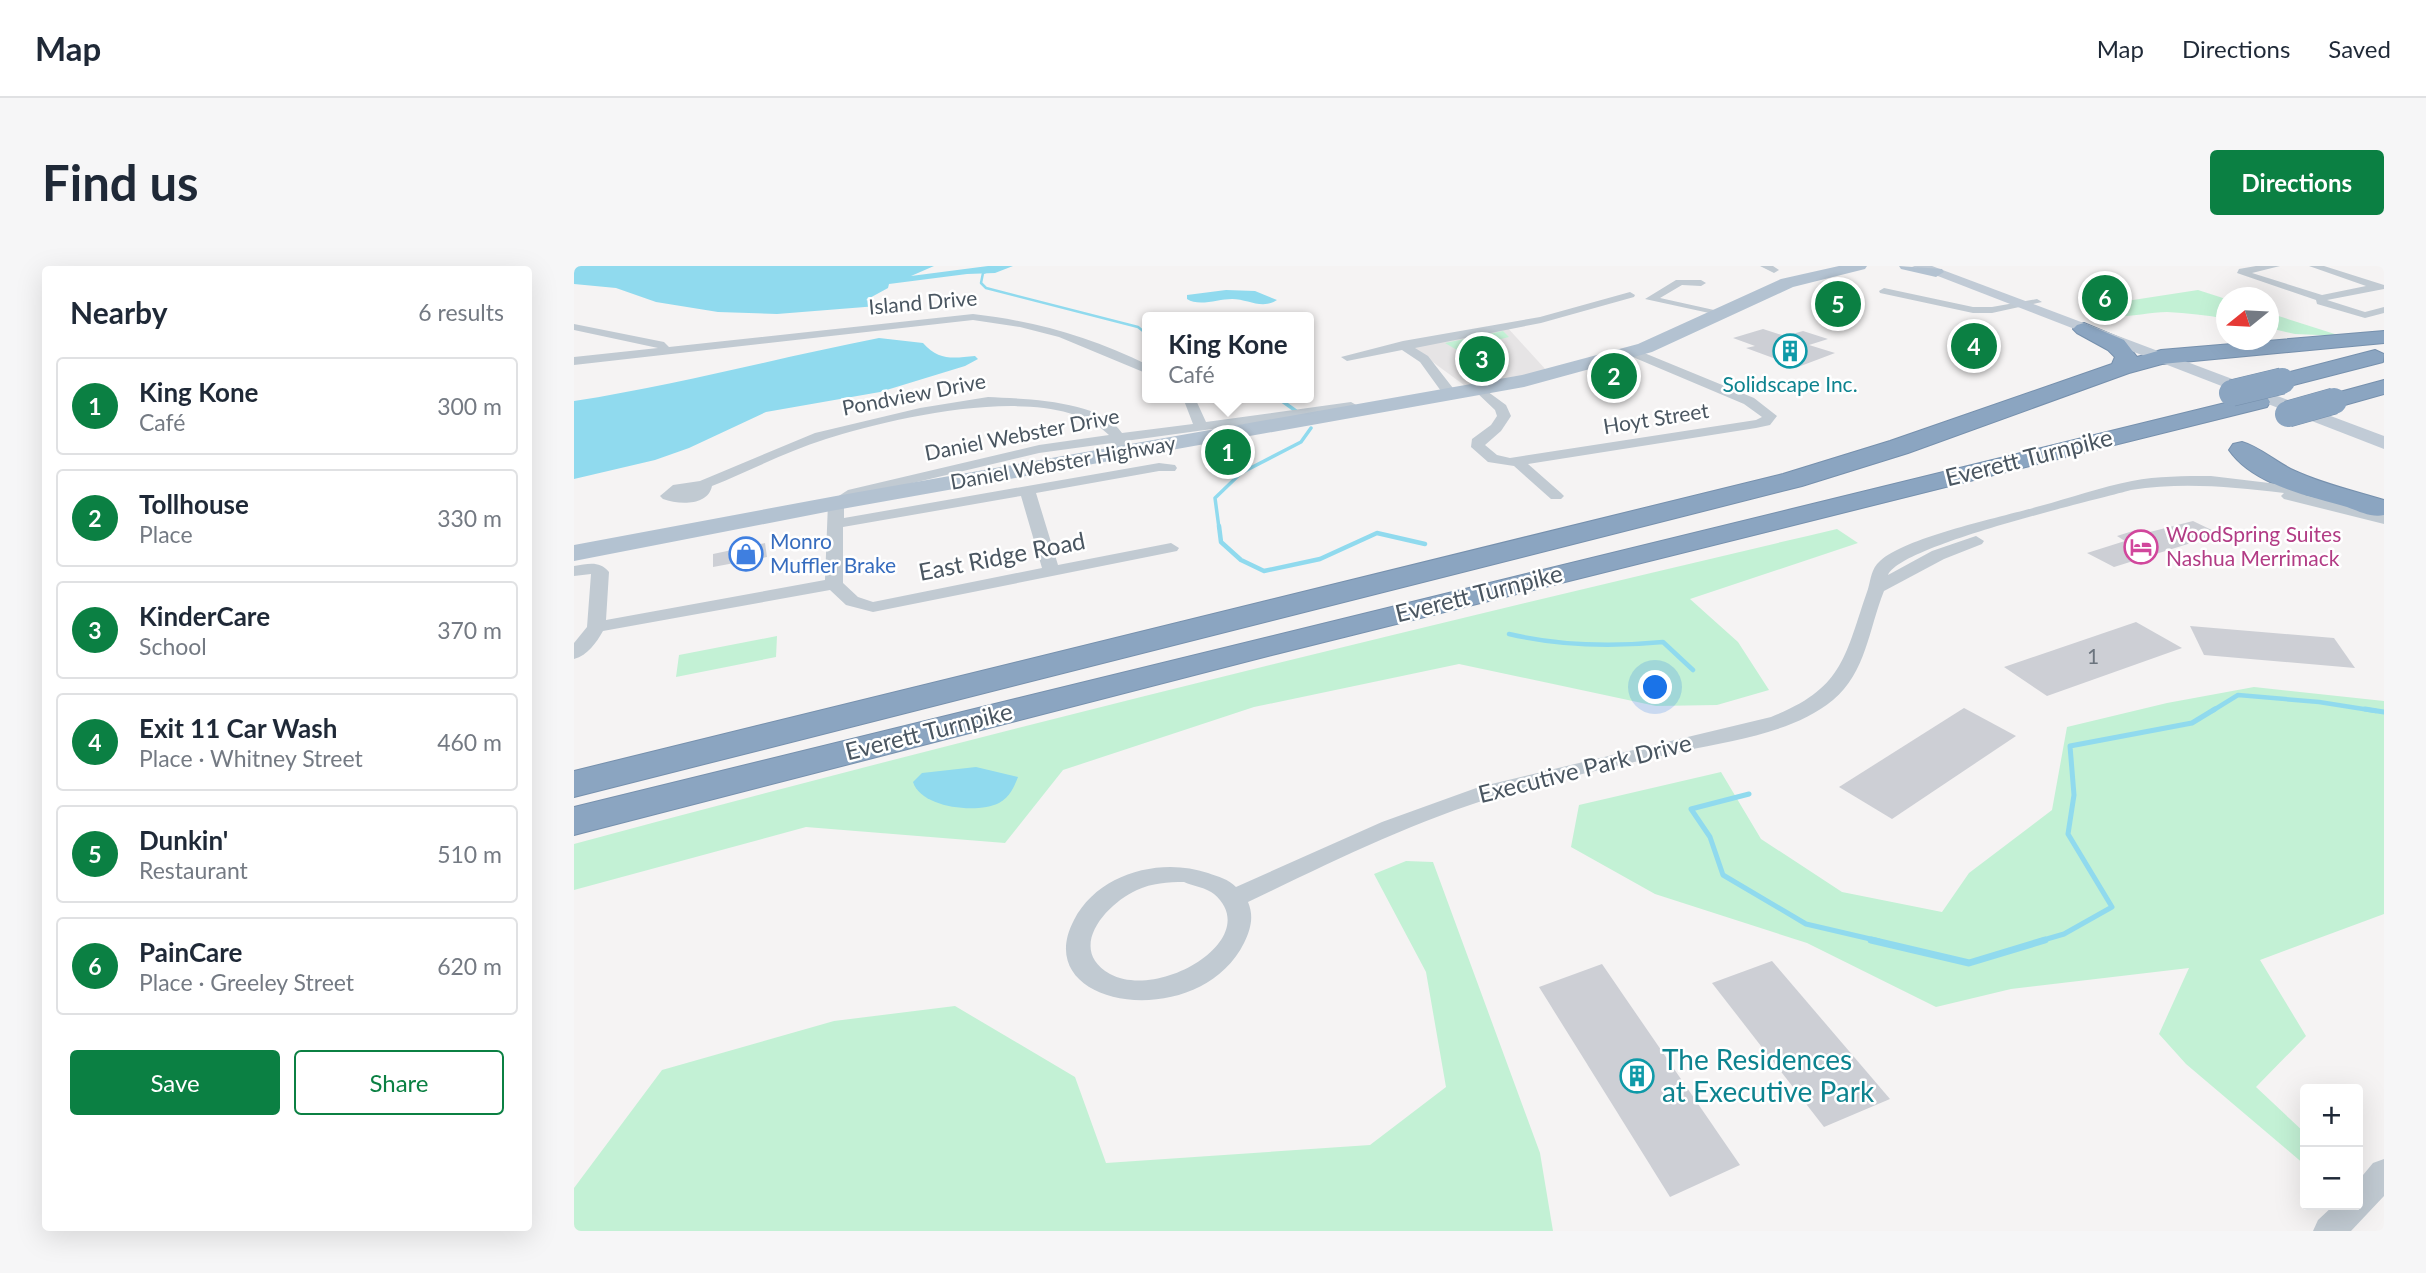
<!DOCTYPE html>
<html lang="en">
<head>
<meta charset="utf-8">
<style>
  body { margin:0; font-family:Lato,sans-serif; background:#f6f6f7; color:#1f2937 }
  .controls { position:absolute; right:21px; bottom:21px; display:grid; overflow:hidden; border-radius:7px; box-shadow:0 7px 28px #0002 }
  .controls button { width:63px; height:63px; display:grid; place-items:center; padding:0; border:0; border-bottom:2px solid #e0e1e3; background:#fff; color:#1f2937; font:35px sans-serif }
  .compass { position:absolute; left:1642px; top:21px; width:63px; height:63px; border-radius:50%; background:#fff; box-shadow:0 7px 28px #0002; rotate:252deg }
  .you { position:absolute; left:1082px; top:422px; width:24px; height:24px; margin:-18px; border:5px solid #fff; border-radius:50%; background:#1a73e8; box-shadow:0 0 0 10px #1a73e833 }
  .badge { display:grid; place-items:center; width:46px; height:46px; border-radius:50%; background:#0b8043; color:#fff; font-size:23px; font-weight:700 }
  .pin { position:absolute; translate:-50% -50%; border:4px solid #fff; box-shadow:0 2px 7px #0006 }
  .popup { position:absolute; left:568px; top:46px; width:172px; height:91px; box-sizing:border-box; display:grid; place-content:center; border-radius:7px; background:#fff; filter:drop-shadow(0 2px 5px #0005); font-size:23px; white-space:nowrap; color:#747a83 }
  .popup b { font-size:26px; color:#1f2937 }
  .popup::after { content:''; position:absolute; left:50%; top:100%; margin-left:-14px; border:14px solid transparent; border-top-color:#fff }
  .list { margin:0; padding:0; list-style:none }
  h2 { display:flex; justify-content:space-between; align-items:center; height:91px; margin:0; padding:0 28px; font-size:30px }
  h2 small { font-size:23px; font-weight:400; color:#747a83 }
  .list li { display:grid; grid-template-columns:46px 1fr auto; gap:21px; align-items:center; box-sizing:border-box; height:98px; margin:0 14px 14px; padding:0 14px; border:2px solid #e0e1e3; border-radius:7px }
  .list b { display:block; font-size:26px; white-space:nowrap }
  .list p { margin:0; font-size:23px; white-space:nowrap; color:#747a83 }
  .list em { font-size:23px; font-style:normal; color:#747a83 }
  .actions { display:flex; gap:14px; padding:21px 28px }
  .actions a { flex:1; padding:16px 0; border:2px solid #0b8043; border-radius:7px; text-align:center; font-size:24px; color:#0b8043 }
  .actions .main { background:#0b8043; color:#fff }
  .map { position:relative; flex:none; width:1810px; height:965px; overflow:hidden; border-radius:7px }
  header { display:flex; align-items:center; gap:42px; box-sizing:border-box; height:98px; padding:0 35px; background:#fff; border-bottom:2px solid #e0e1e3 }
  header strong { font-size:33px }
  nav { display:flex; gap:38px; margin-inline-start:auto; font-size:24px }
  .intro { display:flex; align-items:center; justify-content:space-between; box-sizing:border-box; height:168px; padding:0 42px }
  h1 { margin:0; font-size:49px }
  .button { padding:18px 32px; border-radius:7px; background:#0b8043; color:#fff; font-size:24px; font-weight:700 }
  main { display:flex; gap:42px; padding:0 42px }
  aside { flex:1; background:#fff; border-radius:7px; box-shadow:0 7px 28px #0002 }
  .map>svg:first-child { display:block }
  .education { fill:#e6e4e5 }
  .green { fill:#c3f1d5 }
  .water { fill:#90daee }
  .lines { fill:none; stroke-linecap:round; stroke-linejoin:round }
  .stream-far4 { stroke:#90daee; stroke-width:2.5 }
  .stream-far3 { stroke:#90daee; stroke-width:3.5 }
  .stream-far2 { stroke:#90daee; stroke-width:4.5 }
  .stream-far1 { stroke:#90daee; stroke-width:5 }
  .stream { stroke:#90daee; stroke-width:7 }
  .building { fill:#cdcfd5 }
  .motorway-casing { stroke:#7690ad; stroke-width:2 }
  .minor { fill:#c1cad2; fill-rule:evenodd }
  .secondary { fill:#c1cbd6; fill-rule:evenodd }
  .primary { fill:#b3c2d1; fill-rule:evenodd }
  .motorway { fill:#8ba5c1; fill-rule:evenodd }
  .motorway-bridge-far1-casing { stroke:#7690ad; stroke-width:22; stroke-linecap:butt }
  .motorway-bridge-casing { stroke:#7690ad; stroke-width:27; stroke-linecap:butt }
  .motorway-bridge-far1 { stroke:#8ba5c1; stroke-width:21 }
  .motorway-bridge { stroke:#8ba5c1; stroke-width:26 }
  .labels { text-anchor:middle; stroke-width:5; stroke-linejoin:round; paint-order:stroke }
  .far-street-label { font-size:21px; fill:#4a5661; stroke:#fff }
  .far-culture-label { font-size:21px; fill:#0d838f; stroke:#fff }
  .far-hotel-label { font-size:21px; fill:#b23c85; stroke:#fff; text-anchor:start }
  .far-shop-label { font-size:21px; fill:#366cbe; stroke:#fff; text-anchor:start }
  .number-label { font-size:21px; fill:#6b747e }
  .street-label { font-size:24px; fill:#4a5661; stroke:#fff }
  .near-culture-label { font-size:28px; fill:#0d838f; stroke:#fff; text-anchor:start }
</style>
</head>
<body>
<header>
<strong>Map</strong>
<nav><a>Map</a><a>Directions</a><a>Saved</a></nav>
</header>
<div class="intro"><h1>Find us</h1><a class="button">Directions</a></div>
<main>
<aside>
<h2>Nearby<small>6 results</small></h2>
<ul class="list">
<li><span class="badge">1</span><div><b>King Kone</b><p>Café</p></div><em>300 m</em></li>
<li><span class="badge">2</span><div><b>Tollhouse</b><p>Place</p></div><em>330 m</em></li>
<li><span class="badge">3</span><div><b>KinderCare</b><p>School</p></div><em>370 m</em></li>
<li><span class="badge">4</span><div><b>Exit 11 Car Wash</b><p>Place · Whitney Street</p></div><em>460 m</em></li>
<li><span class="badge">5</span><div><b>Dunkin'</b><p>Restaurant</p></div><em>510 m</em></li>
<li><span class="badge">6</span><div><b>PainCare</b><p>Place · Greeley Street</p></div><em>620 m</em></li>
</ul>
<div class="actions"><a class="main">Save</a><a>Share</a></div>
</aside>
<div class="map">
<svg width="1810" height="965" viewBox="0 0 1810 965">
  <rect width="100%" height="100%" fill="#f5f3f3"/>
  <polygon class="education" points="932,60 973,105 894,122 837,80"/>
  <g class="green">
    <path d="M1624,24l28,9v20c-19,-4 -39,-6 -59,-7 -26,0 -63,13 -86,-4z"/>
    <polygon points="1695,47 1767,70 1721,68 1695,62"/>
    <polygon points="929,65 935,71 883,84 871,77"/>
    <path d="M1263,263l21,14 -168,56 48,43 31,48 -52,15 -61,1 -197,-42 -205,43 -191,63 -58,73 -199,-16 -232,63v-46c419,-113 841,-216 1263,-315z"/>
    <polygon points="203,370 202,391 102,411 105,389"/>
    <polygon points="1680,421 1810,435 1810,648 1686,694 1732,770 1682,821 1731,867 1731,899 1612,798 1585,768 1615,702 1437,723 1362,741 1233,677 1081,628 997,581 1005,539 1147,506 1187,573 1268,626 1368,646 1395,607 1478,544 1493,461 1593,437"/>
    <polygon points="832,595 859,596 966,887 979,965 0,965 0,922 88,804 260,755 381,740 501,811 532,897 796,879 872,821 852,706 800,608"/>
  </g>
  <g class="water">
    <polygon points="0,0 360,0 337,10 414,0 439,0 421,7 393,8 315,18 314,22 292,34 316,39 203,48 144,46 82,36 42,22 0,18"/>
    <path d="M652,24l29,1 22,9c-15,10 -29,-1 -45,-1 -14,0 -33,8 -45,0v-4z"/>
    <path d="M305,72l44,5c16,18 30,15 52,13l3,3 -13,7 -85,26 -114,20 -77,36 -34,12 -81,19v-78c103,-16 203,-43 305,-63z"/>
    <path d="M402,501l42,10c-4,10 -8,20 -19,26 -22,11 -78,5 -86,-21l9,-9z"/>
  </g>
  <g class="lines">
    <polyline class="stream-far4" points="426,0 409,7 407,17 412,22 564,61 574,69"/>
    <g class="stream-far3">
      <polyline points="712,132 708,135 722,145"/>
      <polyline points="645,262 641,232 667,207 727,176 737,162"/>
    </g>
    <g class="stream-far2">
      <polyline points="645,260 647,276 667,294 690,305 746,293 803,267 851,278"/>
      <path d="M935,368c51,12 102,13 154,8l30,28"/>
      <polyline points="1638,445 1664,429 1745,436 1802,445"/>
    </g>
    <g class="stream-far1">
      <polyline points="1791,443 1810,446"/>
      <polyline points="1175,528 1117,543 1136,571 1149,609 1232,658 1305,675"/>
      <polyline points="1466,675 1490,668 1538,641 1494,568 1500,529 1496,480 1618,457 1641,443"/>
    </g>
    <polyline class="stream" points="1297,674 1395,697 1471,674"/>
  </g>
  <g class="building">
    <polygon points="1189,63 1211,70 1229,65 1254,73 1235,79 1261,87 1224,101 1172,82 1181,80 1159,72"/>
    <polygon points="1619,255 1646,268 1540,301 1513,287 1551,275 1543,270 1562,264 1568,268"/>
    <polygon points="191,277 193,291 139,301 139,288"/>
    <polygon points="1562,356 1608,382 1473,430 1430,401"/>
    <polygon points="1616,360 1760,372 1781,402 1630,389"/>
    <polygon points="1390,442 1442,470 1318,553 1265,521"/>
    <polygon points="1198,695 1316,833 1250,861 1138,717"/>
    <polygon points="1028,698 1166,899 1096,931 965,721"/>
  </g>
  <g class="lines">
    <defs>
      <g id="motorway">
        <polygon points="1510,57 1550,74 1563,91 1587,84 1810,65 1810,77 1588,98 1555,107 1334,187 1228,220 0,531 0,505 1209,208 1316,175 1538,98 1541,91 1534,84 1503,67 1499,63 1503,59"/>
        <polygon points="1801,84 1810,88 1809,96 1708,122 1700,120 1696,115 1700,110"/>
        <polygon points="1810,114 1810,128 1760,142 1751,140 1748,135 1751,130"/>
        <polygon points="1684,129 1693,131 1696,136 1693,141 706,387 0,569 0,541"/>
        <path d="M1668,176c18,5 35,21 53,29 28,13 59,20 89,29v15c-12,3 -26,-4 -37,-8 -38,-11 -94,-22 -118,-57l4,-6z"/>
      </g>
    </defs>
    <use href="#motorway" class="motorway-casing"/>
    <g class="minor">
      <polygon points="1186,0 1199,0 1205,4 1200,7"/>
      <polygon points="1682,0 1706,0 1678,7 1748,29 1792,20 1735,0 1750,0 1810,19 1810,23 1753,34 1791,46 1810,41 1810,47 1791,52 1743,38 1742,34 1663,7 1665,3"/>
      <polygon points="1102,14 1127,14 1132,17 1127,20 1108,19 1086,32 1149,46 1149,50 1071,33"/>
      <polygon points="1310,22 1399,41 1418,41 1463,33 1468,36 1418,47 1399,47 1306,27 1305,25"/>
      <polygon points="1056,26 1061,29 1060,31 967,57 841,82 854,90 882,126 883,129 877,133 872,132 846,96 828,84 773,95 767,91 829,75 966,51"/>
      <path d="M399,48c62,7 118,23 175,51v9l-89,-37 -39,-10 -47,-7 -399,45v-8l84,-9 -84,-18v-6l90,18 5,5z"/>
      <polygon points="1058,82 1180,132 1203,150 1196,159 1182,162 954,198 987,227 990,230 987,233 977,233 940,200 914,196 897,181 898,173 917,159 923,150 921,144 900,124 906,120 932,139 937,150 927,165 911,179 923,189 936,192 1182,154 1188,151 1170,138 1054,89 1052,86"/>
      <path d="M414,131c36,2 113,3 134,36l71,-9 -10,-26h12l11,24 145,-20 7,4 -7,4 -226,31 2,6 -7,4 -5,-1 -3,-7 -73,10 -181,43 -14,9v13l315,-55 16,2 2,3 -2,3h-16l-123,22 22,72 113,-22 8,5 -2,3 -304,61 -27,-7 -16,-15 -227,41c-7,12 -15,24 -29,28v-16l13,-16 4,-53 -17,2v-10c14,-2 25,-6 35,6l-3,48 219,-40 3,-77 20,-13 191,-45 70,-10c-55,-56 -215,-17 -283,4 -39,12 -76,32 -114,47 -4,20 -33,19 -49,13l-3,-3 13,-11 27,-4 115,-48 105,-25zM447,230l21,72 -169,34 -15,-5 -15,-14v-56z"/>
      <path d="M1637,210l101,12 3,3 -3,3 -7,1 79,19v10l-100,-25 -3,-3 3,-3c-52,-6 -101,-11 -153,-3 -39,11 -230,55 -243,85l44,-24 38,-13 6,-2 8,5 -2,3 -38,15 -60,32c-15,37 -18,82 -51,109 -40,33 -100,40 -149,51 -63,14 -125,27 -186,45 -87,26 -168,67 -250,106 6,14 3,27 -4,41 -45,91 -217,66 -170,-23 24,-47 87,-63 134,-47 11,4 20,6 28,14l146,-65 97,-35 292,-70c73,-29 73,-59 97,-128 3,-10 3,-20 12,-28 26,-24 122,-44 160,-55 30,-8 61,-19 92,-25 26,-5 52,-5 79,-5zM610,616c9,4 23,6 30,12 51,44 -54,107 -104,80 -44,-25 -4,-70 27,-84 15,-7 31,-8 47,-8z"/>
      <polygon points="1810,893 1810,930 1777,965 1739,965 1744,954 1760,939 1784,939 1784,915 1799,897"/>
    </g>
    <polygon class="secondary" points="1338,0 1358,0 1810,170 1810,183"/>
    <g class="primary">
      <polygon points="1265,0 1293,0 1291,3 1219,21 1078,86 950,121 262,244 0,295 0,279 262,230 948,109 1064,78 1207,13"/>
      <polygon points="1325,0 1368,3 1370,6 1362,11 1327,3"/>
    </g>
    <use href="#motorway" class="motorway"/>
    <defs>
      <polyline id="motorway-bridge-far1" points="1703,116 1708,115"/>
      <g id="motorway-bridge">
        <polyline points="1658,127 1708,115"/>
        <polyline points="1714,148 1760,135"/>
      </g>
    </defs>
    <use href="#motorway-bridge-far1" class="motorway-bridge-far1-casing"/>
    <use href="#motorway-bridge" class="motorway-bridge-casing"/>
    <use href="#motorway-bridge-far1" class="motorway-bridge-far1"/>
    <use href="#motorway-bridge" class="motorway-bridge"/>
  </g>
  <defs>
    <symbol id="building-ring" viewBox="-11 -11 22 22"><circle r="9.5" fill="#fff" stroke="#0f9aa8" stroke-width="1.5"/><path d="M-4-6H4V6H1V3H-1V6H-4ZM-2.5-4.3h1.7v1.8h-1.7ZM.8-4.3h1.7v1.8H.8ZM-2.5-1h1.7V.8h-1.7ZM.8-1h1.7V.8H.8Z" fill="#0f9aa8"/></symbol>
    <symbol id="hotel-ring" viewBox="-11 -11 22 22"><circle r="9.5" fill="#fff" stroke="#d1479c" stroke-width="1.5"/><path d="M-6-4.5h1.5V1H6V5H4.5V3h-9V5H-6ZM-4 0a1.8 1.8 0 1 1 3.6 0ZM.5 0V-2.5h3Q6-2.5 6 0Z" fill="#d1479c"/></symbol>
    <symbol id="shop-ring" viewBox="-11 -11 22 22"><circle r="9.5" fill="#fff" stroke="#3f7fe0" stroke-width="1.5"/><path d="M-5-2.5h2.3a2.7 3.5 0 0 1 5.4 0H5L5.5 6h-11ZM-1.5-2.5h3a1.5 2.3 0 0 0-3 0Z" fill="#3f7fe0"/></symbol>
  </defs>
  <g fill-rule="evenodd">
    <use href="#building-ring" x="1197" y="66" width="38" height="38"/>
    <use href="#hotel-ring" x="1548" y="262" width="38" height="38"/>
    <use href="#shop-ring" x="153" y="269" width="38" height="38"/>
    <use href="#building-ring" x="1044" y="791" width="38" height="38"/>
  </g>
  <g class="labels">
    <g class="far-street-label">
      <text transform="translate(349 37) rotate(-5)" y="7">Island Drive</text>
      <text transform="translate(340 129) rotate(-11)" y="7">Pondview Drive</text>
      <text transform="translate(1082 153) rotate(-9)" y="7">Hoyt Street</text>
      <text transform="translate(448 169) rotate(-11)" y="7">Daniel Webster Drive</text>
      <text transform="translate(489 197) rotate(-10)" y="7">Daniel Webster Highway</text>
    </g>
    <g class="far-culture-label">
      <text x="1216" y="126">Solidscape Inc.</text>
    </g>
    <g class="far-hotel-label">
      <text x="1592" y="276">WoodSpring Suites<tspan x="1592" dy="24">Nashua Merrimack</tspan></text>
    </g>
    <g class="far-shop-label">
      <text x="196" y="283">Monro<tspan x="196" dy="24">Muffler Brake</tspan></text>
    </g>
    <g class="number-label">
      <text x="1519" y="398">1</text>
    </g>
    <g class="street-label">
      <text transform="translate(1455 192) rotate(-14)" y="8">Everett Turnpike</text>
      <text transform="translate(428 291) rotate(-11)" y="8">East Ridge Road</text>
      <text transform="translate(905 328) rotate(-14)" y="8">Everett Turnpike</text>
      <text transform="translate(355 466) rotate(-14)" y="8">Everett Turnpike</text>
      <text transform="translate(1011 503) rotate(-14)" y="8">Executive Park Drive</text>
    </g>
    <g class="near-culture-label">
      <text x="1088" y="804">The Residences<tspan x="1088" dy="32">at Executive Park</tspan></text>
    </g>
  </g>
</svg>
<div class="controls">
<button>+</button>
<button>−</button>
</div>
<svg class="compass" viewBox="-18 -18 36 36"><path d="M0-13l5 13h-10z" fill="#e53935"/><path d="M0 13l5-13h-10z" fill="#747a83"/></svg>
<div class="you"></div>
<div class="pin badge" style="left:654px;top:186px">1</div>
<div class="popup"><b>King Kone</b>Café</div>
<div class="pin badge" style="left:1040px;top:110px">2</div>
<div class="pin badge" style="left:908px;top:93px">3</div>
<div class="pin badge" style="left:1400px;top:80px">4</div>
<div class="pin badge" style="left:1264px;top:38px">5</div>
<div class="pin badge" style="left:1531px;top:32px">6</div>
</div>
</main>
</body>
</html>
